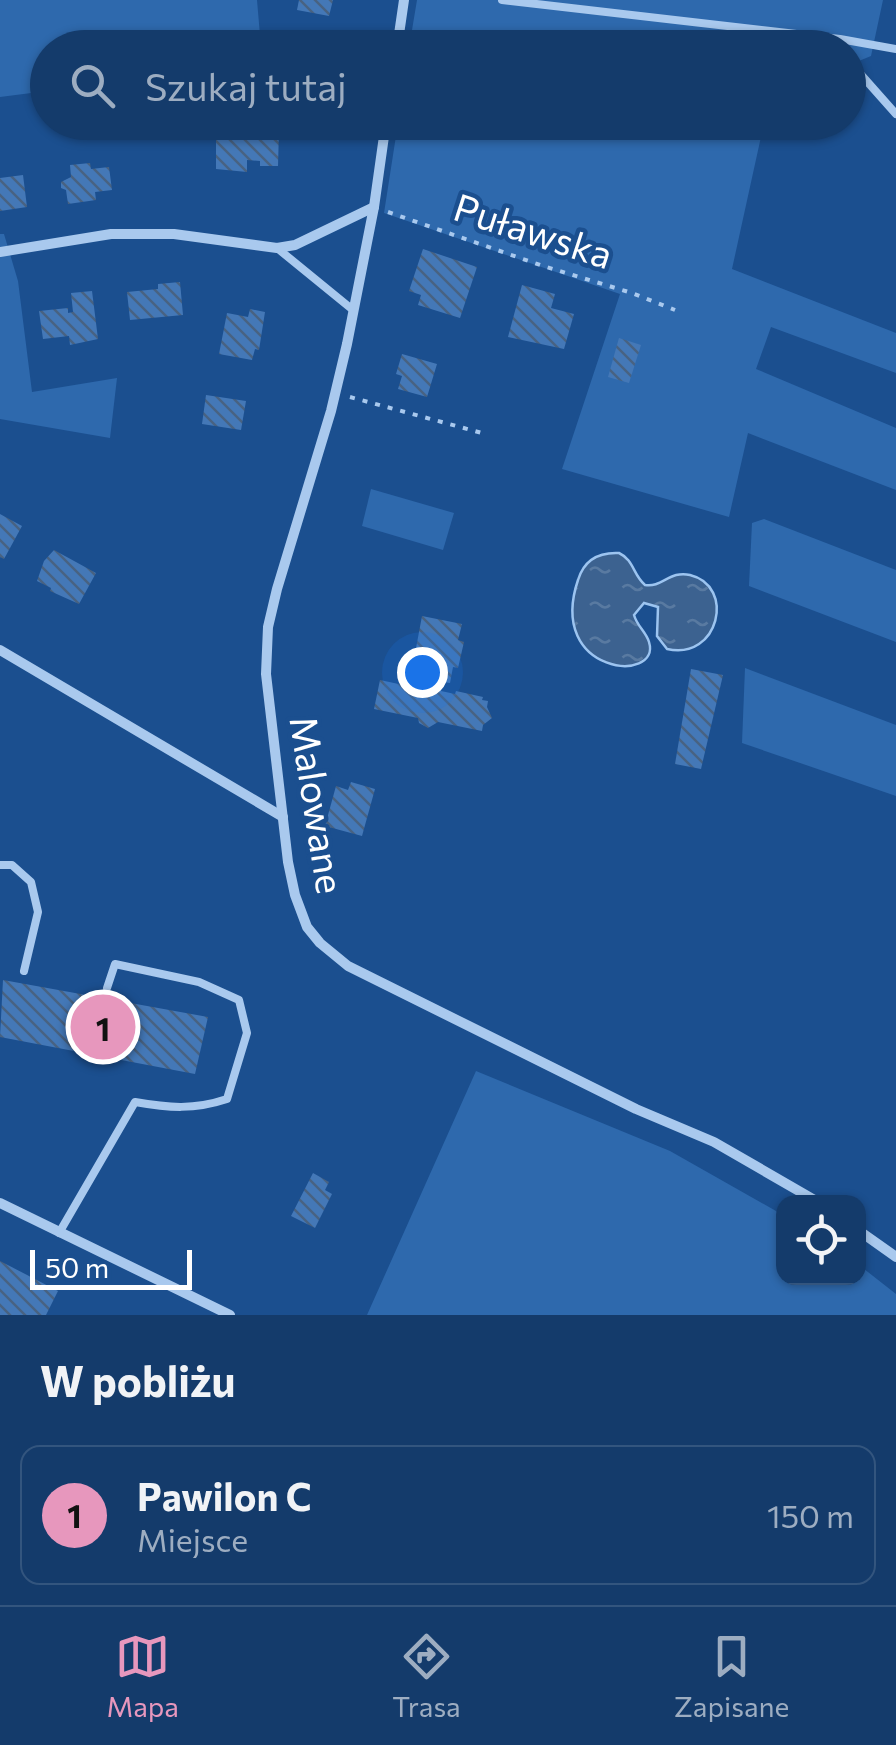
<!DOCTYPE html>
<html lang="pl">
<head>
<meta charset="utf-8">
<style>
  body { margin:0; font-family:Commissioner,sans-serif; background:#1d4271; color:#f1f3f6 }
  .controls { position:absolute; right:30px; bottom:30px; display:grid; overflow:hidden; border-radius:20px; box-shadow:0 2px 8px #0004 }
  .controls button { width:90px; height:90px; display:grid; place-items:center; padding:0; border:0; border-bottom:2px solid #33557e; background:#143b6b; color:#f1f3f6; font:50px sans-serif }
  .scale { position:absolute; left:30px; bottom:25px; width:162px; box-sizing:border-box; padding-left:10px; border:5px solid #fff; border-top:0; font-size:28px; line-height:35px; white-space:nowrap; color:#fff; -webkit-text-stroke:8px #1b4f8f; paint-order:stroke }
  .you { position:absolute; left:422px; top:672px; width:35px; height:35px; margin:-25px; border:8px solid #fff; border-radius:50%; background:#1a73e8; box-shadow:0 0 0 15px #1a73e833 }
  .badge { display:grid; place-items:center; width:65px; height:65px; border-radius:50%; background:#e797bd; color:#111; font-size:32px; font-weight:700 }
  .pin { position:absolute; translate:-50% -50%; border:5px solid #fff; box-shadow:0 2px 10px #0006 }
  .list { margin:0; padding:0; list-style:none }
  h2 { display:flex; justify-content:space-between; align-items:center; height:130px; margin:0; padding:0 40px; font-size:42px }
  h2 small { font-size:32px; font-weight:400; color:#9dadc1 }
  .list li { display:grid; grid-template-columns:65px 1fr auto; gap:30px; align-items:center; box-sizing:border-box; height:140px; margin:0 20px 20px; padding:0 20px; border:2px solid #33557e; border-radius:20px }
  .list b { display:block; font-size:38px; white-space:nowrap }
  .list p { margin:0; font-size:32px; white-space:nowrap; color:#9dadc1 }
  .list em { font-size:32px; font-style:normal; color:#9dadc1 }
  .icon { flex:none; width:55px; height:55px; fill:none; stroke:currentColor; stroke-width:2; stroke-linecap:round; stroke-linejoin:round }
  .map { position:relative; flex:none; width:896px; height:1315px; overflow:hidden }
  .search { position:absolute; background:#143b6b; box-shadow:0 2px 8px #0004; left:30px; right:30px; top:30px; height:110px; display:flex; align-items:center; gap:25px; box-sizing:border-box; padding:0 35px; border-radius:55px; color:#9dadc1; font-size:38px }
  .sheet { height:290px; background:#143b6b }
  nav { display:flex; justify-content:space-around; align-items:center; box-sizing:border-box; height:140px; border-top:2px solid #33557e; background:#143b6b; font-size:28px; color:#9dadc1 }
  nav a { display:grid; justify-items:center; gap:5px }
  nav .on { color:#e797bd }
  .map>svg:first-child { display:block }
  .grass { fill:#2e69ad }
  .water { fill:url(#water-ripples); stroke:#9cc4f0; stroke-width:2.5 }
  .building { fill:url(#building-back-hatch) }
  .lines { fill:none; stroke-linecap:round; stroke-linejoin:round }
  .path { stroke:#a9c9ee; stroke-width:4; stroke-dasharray:5 8; stroke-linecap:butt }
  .lane { stroke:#a9c9ee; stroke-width:8 }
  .street { stroke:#a9c9ee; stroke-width:10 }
  .labels { text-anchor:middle; stroke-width:9; stroke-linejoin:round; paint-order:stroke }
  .street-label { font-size:38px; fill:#fff; stroke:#1b4f8f }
</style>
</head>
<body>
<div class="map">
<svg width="896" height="1315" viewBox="0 0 896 1315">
  <defs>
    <pattern id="water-ripples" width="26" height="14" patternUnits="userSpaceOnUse" patternTransform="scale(2.5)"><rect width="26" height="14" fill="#3c6290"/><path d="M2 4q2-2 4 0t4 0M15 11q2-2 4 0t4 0" fill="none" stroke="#597aa1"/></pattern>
    <pattern id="building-back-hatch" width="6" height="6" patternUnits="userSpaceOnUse" patternTransform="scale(2.5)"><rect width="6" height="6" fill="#4478b7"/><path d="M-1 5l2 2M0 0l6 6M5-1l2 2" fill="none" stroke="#486282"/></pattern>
  </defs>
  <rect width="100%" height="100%" fill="#1b4f8f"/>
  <g class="grass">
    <polygon points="0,0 257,0 261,47 48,48 47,91 0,97"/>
    <polygon points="417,0 883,0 871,56 849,65 848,48 409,48"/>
    <polygon points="398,123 764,123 732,269 896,333 896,373 771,327 756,369 896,428 896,490 748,433 729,517 562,469 620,294 384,213"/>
    <polygon points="0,234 4,234 18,281 32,392 117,378 110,438 0,419"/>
    <polygon points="371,489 454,513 443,550 362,526"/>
    <polygon points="764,519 896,570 896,642 749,586 752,523"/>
    <polygon points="745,668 896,725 896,796 742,743"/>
    <polygon points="476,1071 670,1151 783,1215 784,1278 858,1278 859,1265 896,1294 896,1315 367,1315"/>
  </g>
  <path class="water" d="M619,553c15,7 14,22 26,32 17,3 25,-15 45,-10 46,11 29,86 -23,74l-10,-13 1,-29 -14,-4 -10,12c3,11 12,17 15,27 13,42 -103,33 -71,-62 6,-20 20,-28 41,-27z"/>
  <g class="building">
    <polygon points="299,0 333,0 329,16 297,10"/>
    <polygon points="227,122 249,123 248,129 279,130 278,166 260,166 260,161 247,160 247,172 216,169 216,140 226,140"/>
    <polygon points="90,163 91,169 109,167 112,190 95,192 96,200 68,204 66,190 61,188 61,182 71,177 70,165"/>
    <polygon points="23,175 27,207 0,211 0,178"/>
    <polygon points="423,249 477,267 460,318 418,305 421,295 409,291"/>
    <polygon points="180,282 183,315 130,320 127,292 158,289 158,284"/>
    <polygon points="522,285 555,294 551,308 574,314 564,349 508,337"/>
    <polygon points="92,291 98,339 70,345 69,336 43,339 39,311 68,308 68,313 73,312 71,293"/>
    <polygon points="250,309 265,312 259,350 255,349 252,360 219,354 227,313 248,317"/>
    <polygon points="619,338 641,345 629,383 608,377"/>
    <polygon points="402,354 437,364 427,397 398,389 402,376 396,374"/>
    <polygon points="206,395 246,401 241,430 202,424"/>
    <polygon points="0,514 22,526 4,559 0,557"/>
    <polygon points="54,550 96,573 79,604 50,591 51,588 37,581 44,561"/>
    <polygon points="422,616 462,624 458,640 464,642 458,668 453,667 450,683 443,682 441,691 455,694 456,691 483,697 482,700 488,701 487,707 492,718 483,725 482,731 438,722 428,728 419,723 418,718 374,709 380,680 417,688 420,677 411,675"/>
    <polygon points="691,669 723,675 701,769 675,764"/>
    <polygon points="351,782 375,789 362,836 325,826 336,786 348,790"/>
    <polygon points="3,980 208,1017 195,1074 0,1037"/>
    <polygon points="313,1173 329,1182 325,1190 332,1194 315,1228 291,1216"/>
    <polygon points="0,1261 58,1291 46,1315 0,1315"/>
  </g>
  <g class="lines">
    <g class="path">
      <polyline points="388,212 543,266 632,293 675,310"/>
      <polyline points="350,397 482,433"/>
    </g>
    <g class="lane">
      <polyline points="502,0 840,39 896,49"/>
      <polyline points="848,60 896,114"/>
      <polyline points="277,248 353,310"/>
      <polyline points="0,865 12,865 31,882 38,912 24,971"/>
      <path d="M59,1233l76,-131c34,6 59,8 92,-3l20,-66 -8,-33 -40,-18 -84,-18 -8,24"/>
    </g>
    <g class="street">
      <polyline points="397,48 404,0"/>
      <polyline points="386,122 374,207 347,344 331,411 277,589 268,627 266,674 288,862 295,895 307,927 320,943 348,966 636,1109 714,1142 818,1202"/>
      <polyline points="0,252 111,234 174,234 277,248 295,245 374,207"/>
      <polyline points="0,650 283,817"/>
      <polyline points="0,1203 230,1315"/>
      <polyline points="858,1230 896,1257"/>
    </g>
  </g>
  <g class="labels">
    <g class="street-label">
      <text transform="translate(533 232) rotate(18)" y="13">Puławska</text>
      <text transform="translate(316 805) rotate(81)" y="13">Malowane</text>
    </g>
  </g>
</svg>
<div class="controls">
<button><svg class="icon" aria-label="locate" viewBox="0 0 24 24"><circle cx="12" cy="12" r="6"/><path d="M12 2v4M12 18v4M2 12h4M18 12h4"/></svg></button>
</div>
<div class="scale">50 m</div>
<div class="you"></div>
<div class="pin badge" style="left:103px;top:1027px">1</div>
<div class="search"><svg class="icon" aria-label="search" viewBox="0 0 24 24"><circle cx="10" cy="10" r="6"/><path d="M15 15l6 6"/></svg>Szukaj tutaj</div>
</div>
<section class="sheet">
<h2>W pobliżu<small></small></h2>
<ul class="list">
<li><span class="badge">1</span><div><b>Pawilon C</b><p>Miejsce</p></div><em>150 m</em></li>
</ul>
</section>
<nav>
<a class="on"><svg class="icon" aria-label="map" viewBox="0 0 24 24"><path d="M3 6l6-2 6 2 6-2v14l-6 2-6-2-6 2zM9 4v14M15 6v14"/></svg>Mapa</a>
<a><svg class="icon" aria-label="directions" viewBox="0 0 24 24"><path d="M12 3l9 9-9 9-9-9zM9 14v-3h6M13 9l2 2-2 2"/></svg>Trasa</a>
<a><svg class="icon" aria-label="saved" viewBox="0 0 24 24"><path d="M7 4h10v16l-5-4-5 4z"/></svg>Zapisane</a>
</nav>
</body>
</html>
